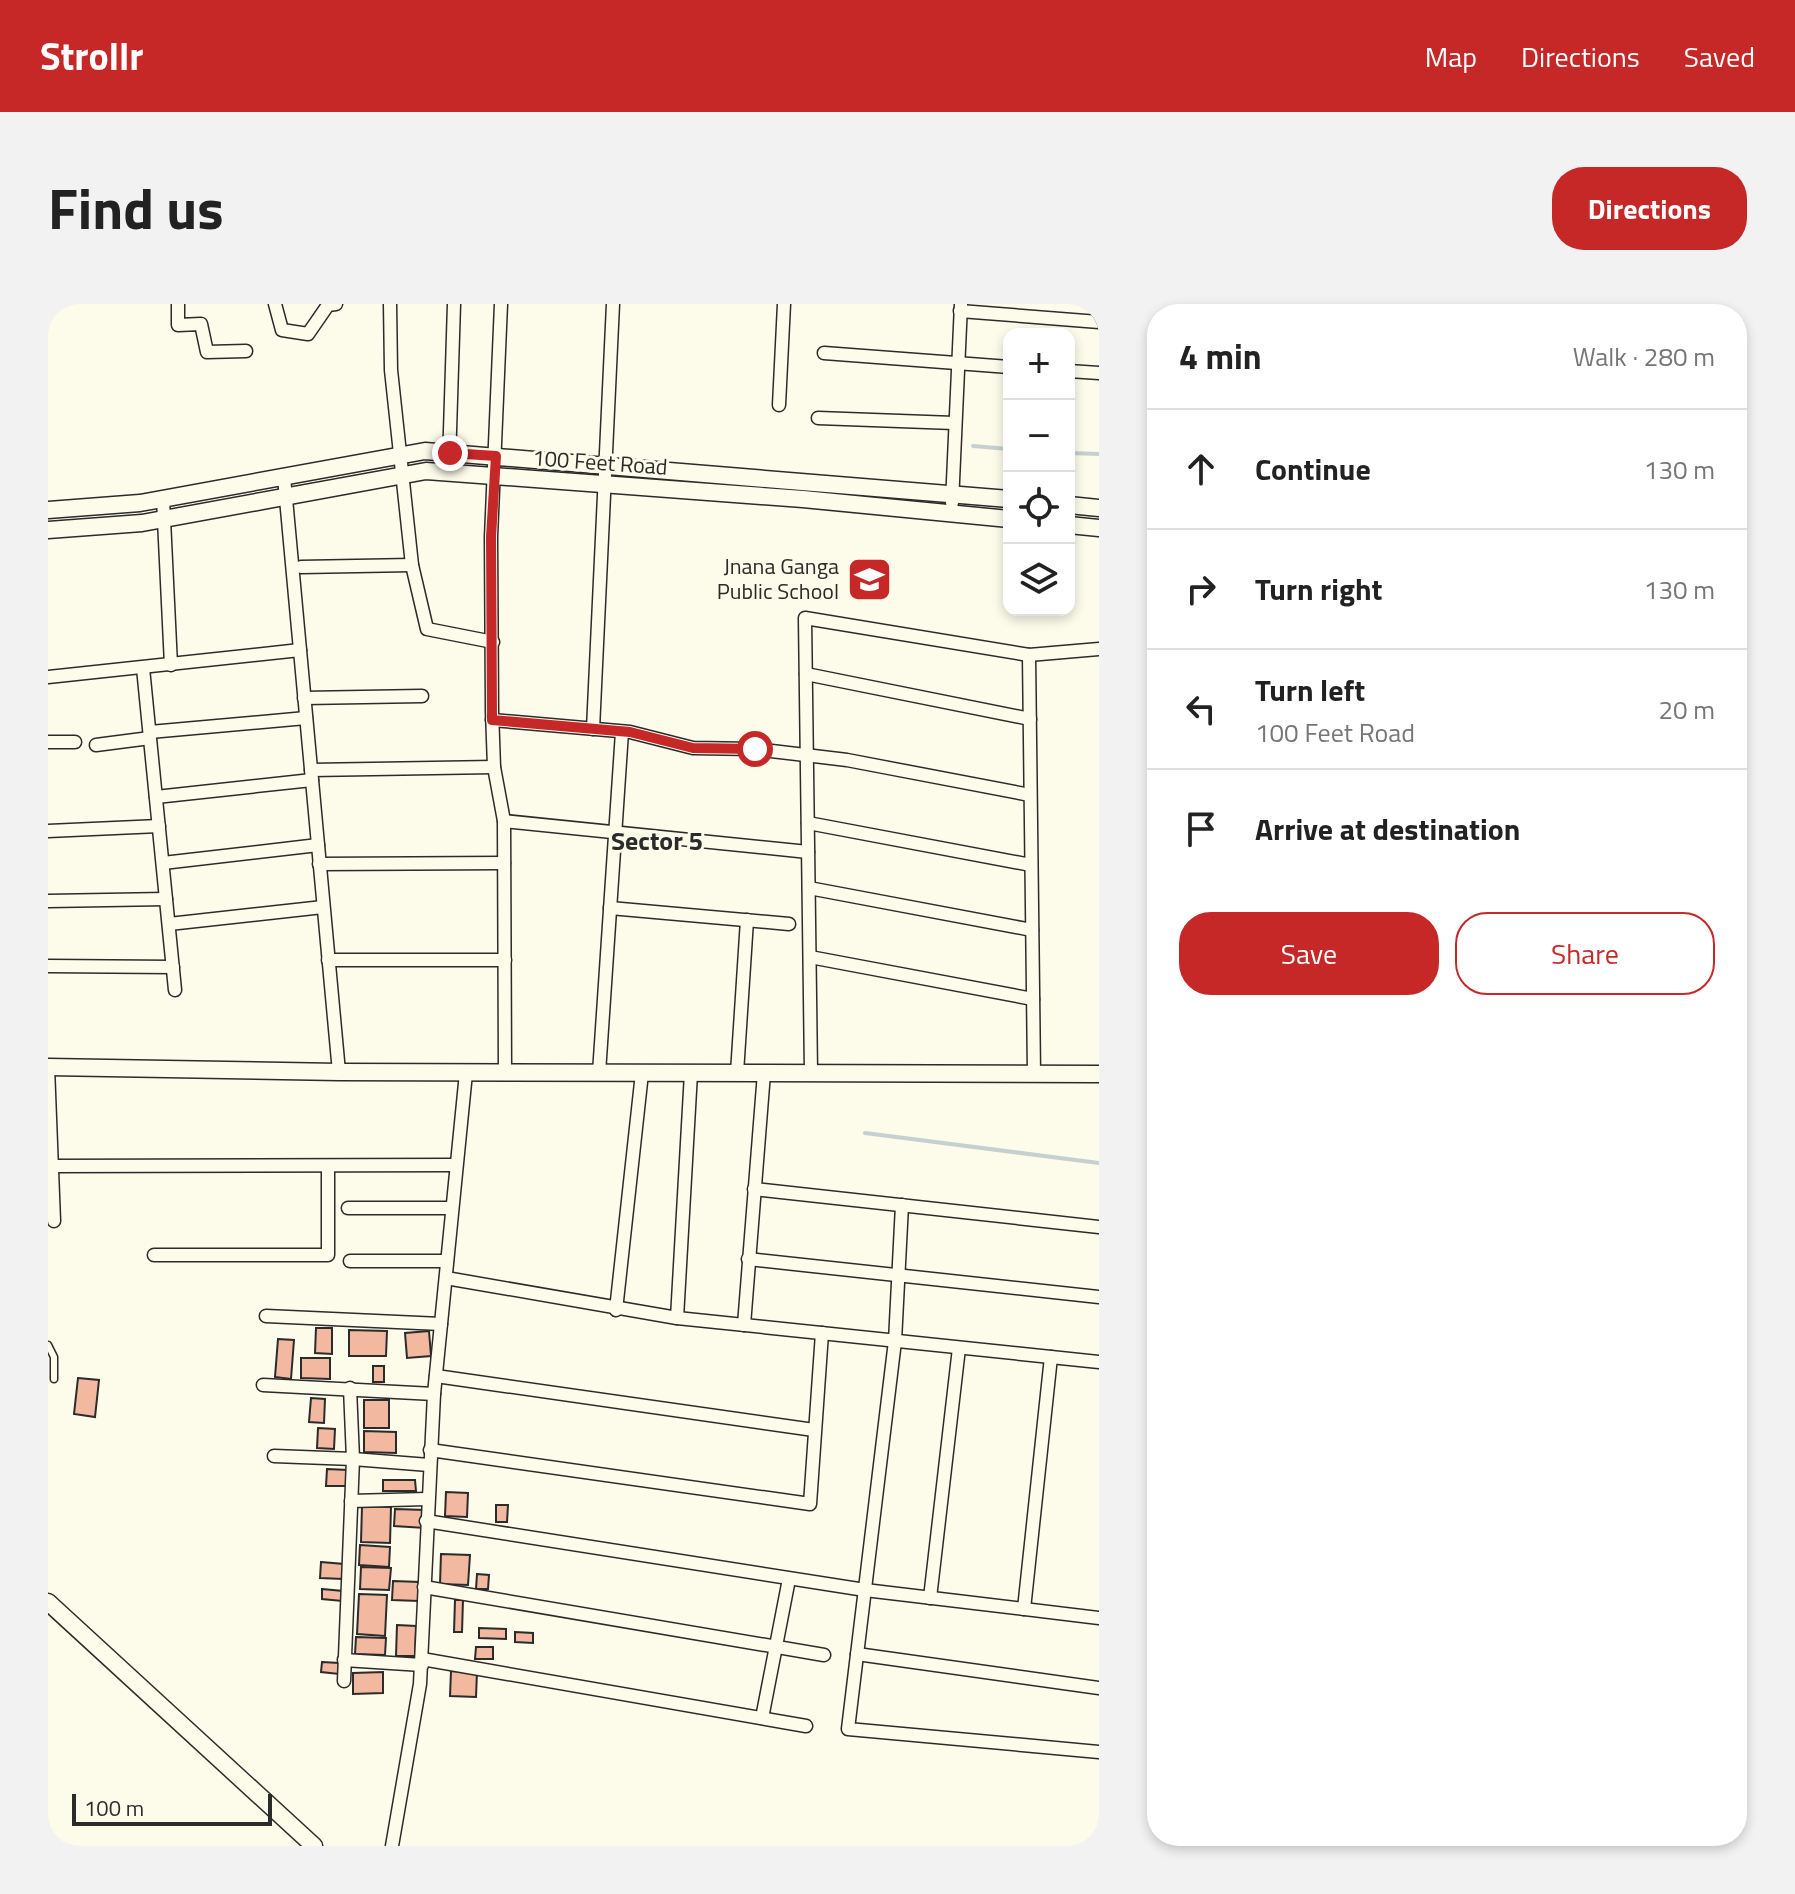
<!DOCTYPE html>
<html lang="en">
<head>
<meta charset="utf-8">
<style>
  body { margin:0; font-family:"Titillium Web",sans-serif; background:#f2f2f2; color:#222 }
  .controls { position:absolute; right:24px; top:24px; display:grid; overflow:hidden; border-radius:16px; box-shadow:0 4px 12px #0003 }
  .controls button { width:72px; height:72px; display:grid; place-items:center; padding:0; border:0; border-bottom:2px solid #e0e0e0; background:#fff; color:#222; font:40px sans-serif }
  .scale { position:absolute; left:24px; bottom:20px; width:200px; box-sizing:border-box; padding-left:8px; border:4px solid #2b2b2b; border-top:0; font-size:22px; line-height:28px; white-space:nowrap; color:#2b2b2b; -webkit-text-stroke:6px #fdfbea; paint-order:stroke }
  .stop { position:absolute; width:24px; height:24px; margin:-18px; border:6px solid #c62828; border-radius:50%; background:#fff }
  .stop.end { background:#c62828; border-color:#fff; box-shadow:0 2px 8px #0008 }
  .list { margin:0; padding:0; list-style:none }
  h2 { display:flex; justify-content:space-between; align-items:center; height:104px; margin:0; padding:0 32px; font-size:34px }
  h2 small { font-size:26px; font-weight:400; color:#767676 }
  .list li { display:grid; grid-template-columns:52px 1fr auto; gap:24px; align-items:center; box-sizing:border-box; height:120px; padding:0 32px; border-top:2px solid #e0e0e0 }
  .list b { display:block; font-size:30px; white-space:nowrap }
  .list p { margin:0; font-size:26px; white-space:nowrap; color:#767676 }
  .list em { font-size:26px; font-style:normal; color:#767676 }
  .actions { display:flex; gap:16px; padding:24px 32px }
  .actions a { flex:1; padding:18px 0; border:2px solid #c62828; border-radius:32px; text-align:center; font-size:28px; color:#c62828 }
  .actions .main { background:#c62828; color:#fff }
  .icon { flex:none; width:44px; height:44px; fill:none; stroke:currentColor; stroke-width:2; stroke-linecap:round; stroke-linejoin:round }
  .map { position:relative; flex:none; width:1051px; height:1542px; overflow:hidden; border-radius:32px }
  header { display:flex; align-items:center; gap:48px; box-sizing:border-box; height:112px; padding:0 40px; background:#c62828; color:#fff }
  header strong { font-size:38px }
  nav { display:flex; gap:44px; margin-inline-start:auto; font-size:28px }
  .intro { display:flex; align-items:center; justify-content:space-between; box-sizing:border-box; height:192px; padding:0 48px }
  h1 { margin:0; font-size:56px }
  .button { padding:20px 36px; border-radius:32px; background:#c62828; color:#fff; font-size:28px; font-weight:700 }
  main { display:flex; gap:48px; padding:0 48px }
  aside { flex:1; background:#fff; border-radius:32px; box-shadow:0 4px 12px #0003 }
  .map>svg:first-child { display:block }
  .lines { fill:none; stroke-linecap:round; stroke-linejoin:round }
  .stream { stroke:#c7d0d0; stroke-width:4 }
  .building { fill:#f2b8a0; stroke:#2b2b2b; stroke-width:2 }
  .lane-casing { stroke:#2b2b2b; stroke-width:9 }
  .street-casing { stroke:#2b2b2b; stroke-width:15 }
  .secondary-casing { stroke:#2b2b2b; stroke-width:19 }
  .lane { stroke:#fdfbea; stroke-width:6 }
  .street { stroke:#fdfbea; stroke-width:12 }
  .secondary { stroke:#fdfbea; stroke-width:16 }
  .route { stroke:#c62828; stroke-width:10 }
  .labels { text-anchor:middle; stroke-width:6; stroke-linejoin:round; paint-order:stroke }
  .street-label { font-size:22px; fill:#2b2b2b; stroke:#fdfbea }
  .poi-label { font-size:22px; fill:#2b2b2b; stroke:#fdfbea; text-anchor:end }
  .quarter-label { font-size:26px; font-weight:bold; fill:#2b2b2b; stroke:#fdfbea }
</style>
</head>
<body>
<header>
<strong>Strollr</strong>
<nav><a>Map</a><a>Directions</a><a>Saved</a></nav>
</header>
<div class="intro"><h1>Find us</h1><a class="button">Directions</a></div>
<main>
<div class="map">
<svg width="1051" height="1542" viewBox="0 0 1051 1542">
  <rect width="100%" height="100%" fill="#fdfbea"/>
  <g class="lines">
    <g class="stream">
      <polyline points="925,142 961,145"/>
      <polyline points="1021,149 1051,150"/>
      <polyline points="817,829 1051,859"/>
    </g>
  </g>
  <g class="building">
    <polygon points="268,1024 284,1024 284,1050 267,1049"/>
    <polygon points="301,1026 339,1027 338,1052 301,1052"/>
    <polygon points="381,1027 383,1052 359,1054 357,1029"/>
    <polygon points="230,1035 246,1036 243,1075 227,1073"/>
    <polygon points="253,1054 282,1054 282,1075 253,1074"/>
    <rect x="325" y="1062" width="11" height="16"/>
    <polygon points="30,1074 51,1076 47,1113 26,1110"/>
    <polygon points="263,1094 277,1095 276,1119 261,1118"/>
    <rect x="316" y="1096" width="25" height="28"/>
    <polygon points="270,1124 287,1125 286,1145 269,1144"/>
    <polygon points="316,1127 348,1128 348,1149 316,1148"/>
    <polygon points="279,1165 300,1166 299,1182 278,1182"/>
    <polygon points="335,1176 367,1176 368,1187 335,1187"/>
    <polygon points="398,1188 420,1189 419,1213 397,1212"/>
    <polygon points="448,1201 460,1201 459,1218 448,1218"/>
    <polygon points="314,1202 343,1203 342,1239 313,1238"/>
    <polygon points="347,1205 378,1206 377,1224 346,1222"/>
    <polygon points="312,1241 342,1243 341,1263 311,1261"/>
    <polygon points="393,1250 422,1251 420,1281 392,1280"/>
    <polygon points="273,1258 296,1260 295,1275 272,1274"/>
    <polygon points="313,1263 343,1264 341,1286 312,1285"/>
    <polygon points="429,1270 441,1271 440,1285 428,1285"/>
    <polygon points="345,1277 372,1278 371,1297 344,1296"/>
    <polygon points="274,1285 295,1287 294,1297 274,1295"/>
    <polygon points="311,1290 339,1291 337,1332 309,1330"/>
    <polygon points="407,1296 415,1296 414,1328 406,1328"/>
    <polygon points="349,1321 368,1322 367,1352 348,1352"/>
    <polygon points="431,1324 458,1325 458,1335 431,1334"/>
    <polygon points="467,1328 485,1329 485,1339 467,1338"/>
    <polygon points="308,1333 338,1334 337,1351 307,1350"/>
    <polygon points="428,1343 445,1343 445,1355 427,1355"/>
    <polygon points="274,1358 291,1359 291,1370 273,1368"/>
    <polygon points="403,1367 429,1368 428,1393 402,1392"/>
    <polygon points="335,1368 335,1389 305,1390 305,1369"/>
  </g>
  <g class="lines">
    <defs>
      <polyline id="lane" points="0,1041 6,1053 6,1075"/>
      <g id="street">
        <polyline points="130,0 130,21 153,20 159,48 198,47"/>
        <polyline points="227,0 234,26 260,30 280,1 288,0"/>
        <polyline points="342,0 343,66 364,261 379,325 445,338"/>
        <polyline points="453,0 443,233 444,407 446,463 456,517 457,769"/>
        <polyline points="912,7 1051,18"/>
        <polyline points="776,49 961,63"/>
        <polyline points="1021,67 1051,69"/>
        <polyline points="731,101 736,0"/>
        <polyline points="770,114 906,119"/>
        <polyline points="401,158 406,0"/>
        <polyline points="236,173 291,768"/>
        <polyline points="115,195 123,361"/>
        <polyline points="904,199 913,0"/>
        <polyline points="253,263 364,261"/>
        <polyline points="981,351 986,770"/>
        <polyline points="95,364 127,686"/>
        <polyline points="758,370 982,415"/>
        <polyline points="0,373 252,346"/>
        <polyline points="256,394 374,392"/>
        <polyline points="444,416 582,428 645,444 707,445 799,456 982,491"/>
        <polyline points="545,425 565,0"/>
        <polyline points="102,428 258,414"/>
        <polyline points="0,438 27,438"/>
        <polyline points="48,441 102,434"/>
        <polyline points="263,466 446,463"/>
        <polyline points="108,493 264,476"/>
        <polyline points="456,517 760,548"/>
        <polyline points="760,519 983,561"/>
        <polyline points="0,527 111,522"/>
        <polyline points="115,559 270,541"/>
        <polyline points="271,560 456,559"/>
        <polyline points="761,584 984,626"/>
        <polyline points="0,597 118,595"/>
        <polyline points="562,604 741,620"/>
        <polyline points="121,620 275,603"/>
        <polyline points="762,653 985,695"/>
        <polyline points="280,656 457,656"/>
        <polyline points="0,662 125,663"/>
        <polyline points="0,763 6,917"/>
        <polyline points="551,769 574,428"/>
        <polyline points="689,769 699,616"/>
        <polyline points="763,769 757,314 981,351 1051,345"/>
        <polyline points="4,862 408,861"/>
        <polyline points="706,885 1051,923"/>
        <polyline points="854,901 847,1037 800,1425 1051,1448"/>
        <polyline points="300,904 403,904"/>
        <polyline points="106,951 280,951 280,862"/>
        <polyline points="700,955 1051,993"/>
        <polyline points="302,957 399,957"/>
        <polyline points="398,974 629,1014 1051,1058"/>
        <polyline points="568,1006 594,769"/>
        <polyline points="218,1012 393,1020"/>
        <polyline points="629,1014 643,769"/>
        <polyline points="696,1021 716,769"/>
        <polyline points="388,1072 766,1126"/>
        <polyline points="215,1081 386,1090"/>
        <polyline points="382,1146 762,1200 774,1029"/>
        <polyline points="226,1152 305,1155 302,1084"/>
        <polyline points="303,1197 379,1195"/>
        <polyline points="378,1217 817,1286 1051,1314"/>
        <polyline points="376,1283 776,1351"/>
        <polyline points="882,1294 911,1044"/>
        <polyline points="976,1305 1003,1053"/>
        <polyline points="809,1350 1051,1384"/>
        <polyline points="374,1355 758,1422"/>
        <polyline points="296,1356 374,1361"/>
        <polyline points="296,1377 305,1155 381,1161"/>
        <polyline points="714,1414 741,1275"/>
        <polyline points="344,1542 372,1380 386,1090 418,769"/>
      </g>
      <g id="secondary">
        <polyline points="1021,201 1051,204"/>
        <polyline points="0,206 92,199 377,147 961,195"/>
        <polyline points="1021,221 1051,224"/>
        <polyline points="0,226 94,219 378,167 755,195 961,215"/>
        <polyline points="0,763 291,768 1051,770"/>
        <polyline points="0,1298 266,1542"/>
      </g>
    </defs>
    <use href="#lane" class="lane-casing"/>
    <use href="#street" class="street-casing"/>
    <use href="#secondary" class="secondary-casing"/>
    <use href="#lane" class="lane"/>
    <use href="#street" class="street"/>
    <use href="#secondary" class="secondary"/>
  </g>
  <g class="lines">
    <polyline class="route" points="402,149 448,152 443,233 444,416 582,428 645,444 707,445"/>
  </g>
  <defs>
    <symbol id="school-square" viewBox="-11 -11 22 22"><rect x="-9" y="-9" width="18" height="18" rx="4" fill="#c62828" stroke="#fdfbea"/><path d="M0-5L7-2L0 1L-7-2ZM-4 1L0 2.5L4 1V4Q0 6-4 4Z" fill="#fff"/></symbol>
  </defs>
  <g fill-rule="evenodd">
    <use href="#school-square" x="796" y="250" width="51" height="51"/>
  </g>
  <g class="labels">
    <g class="street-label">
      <text transform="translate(552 158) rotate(4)" y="8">100 Feet Road</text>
    </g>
    <g class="poi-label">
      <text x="791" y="270">Jnana Ganga<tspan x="791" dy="25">Public School</tspan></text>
    </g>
    <g class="quarter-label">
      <text x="609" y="546">Sector 5</text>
    </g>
  </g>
</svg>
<div class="controls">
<button>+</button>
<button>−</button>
<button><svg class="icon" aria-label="locate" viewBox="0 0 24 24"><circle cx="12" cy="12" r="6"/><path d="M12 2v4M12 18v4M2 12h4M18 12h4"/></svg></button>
<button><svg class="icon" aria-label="layers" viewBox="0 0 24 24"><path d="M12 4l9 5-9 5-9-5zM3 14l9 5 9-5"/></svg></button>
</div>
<div class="scale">100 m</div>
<div class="stop" style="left:707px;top:445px"></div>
<div class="stop end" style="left:402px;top:149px"></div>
</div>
<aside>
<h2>4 min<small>Walk · 280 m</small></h2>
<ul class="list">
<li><svg class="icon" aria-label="ahead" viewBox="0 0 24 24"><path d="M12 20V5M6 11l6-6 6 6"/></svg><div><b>Continue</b></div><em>130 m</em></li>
<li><svg class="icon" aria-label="right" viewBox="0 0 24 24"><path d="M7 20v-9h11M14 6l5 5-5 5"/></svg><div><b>Turn right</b></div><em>130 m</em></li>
<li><svg class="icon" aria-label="left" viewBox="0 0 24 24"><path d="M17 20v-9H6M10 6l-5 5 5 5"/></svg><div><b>Turn left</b><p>100 Feet Road</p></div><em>20 m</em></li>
<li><svg class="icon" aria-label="arrive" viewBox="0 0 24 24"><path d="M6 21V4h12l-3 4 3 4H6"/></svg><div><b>Arrive at destination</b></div></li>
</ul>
<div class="actions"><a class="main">Save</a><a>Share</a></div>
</aside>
</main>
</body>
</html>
